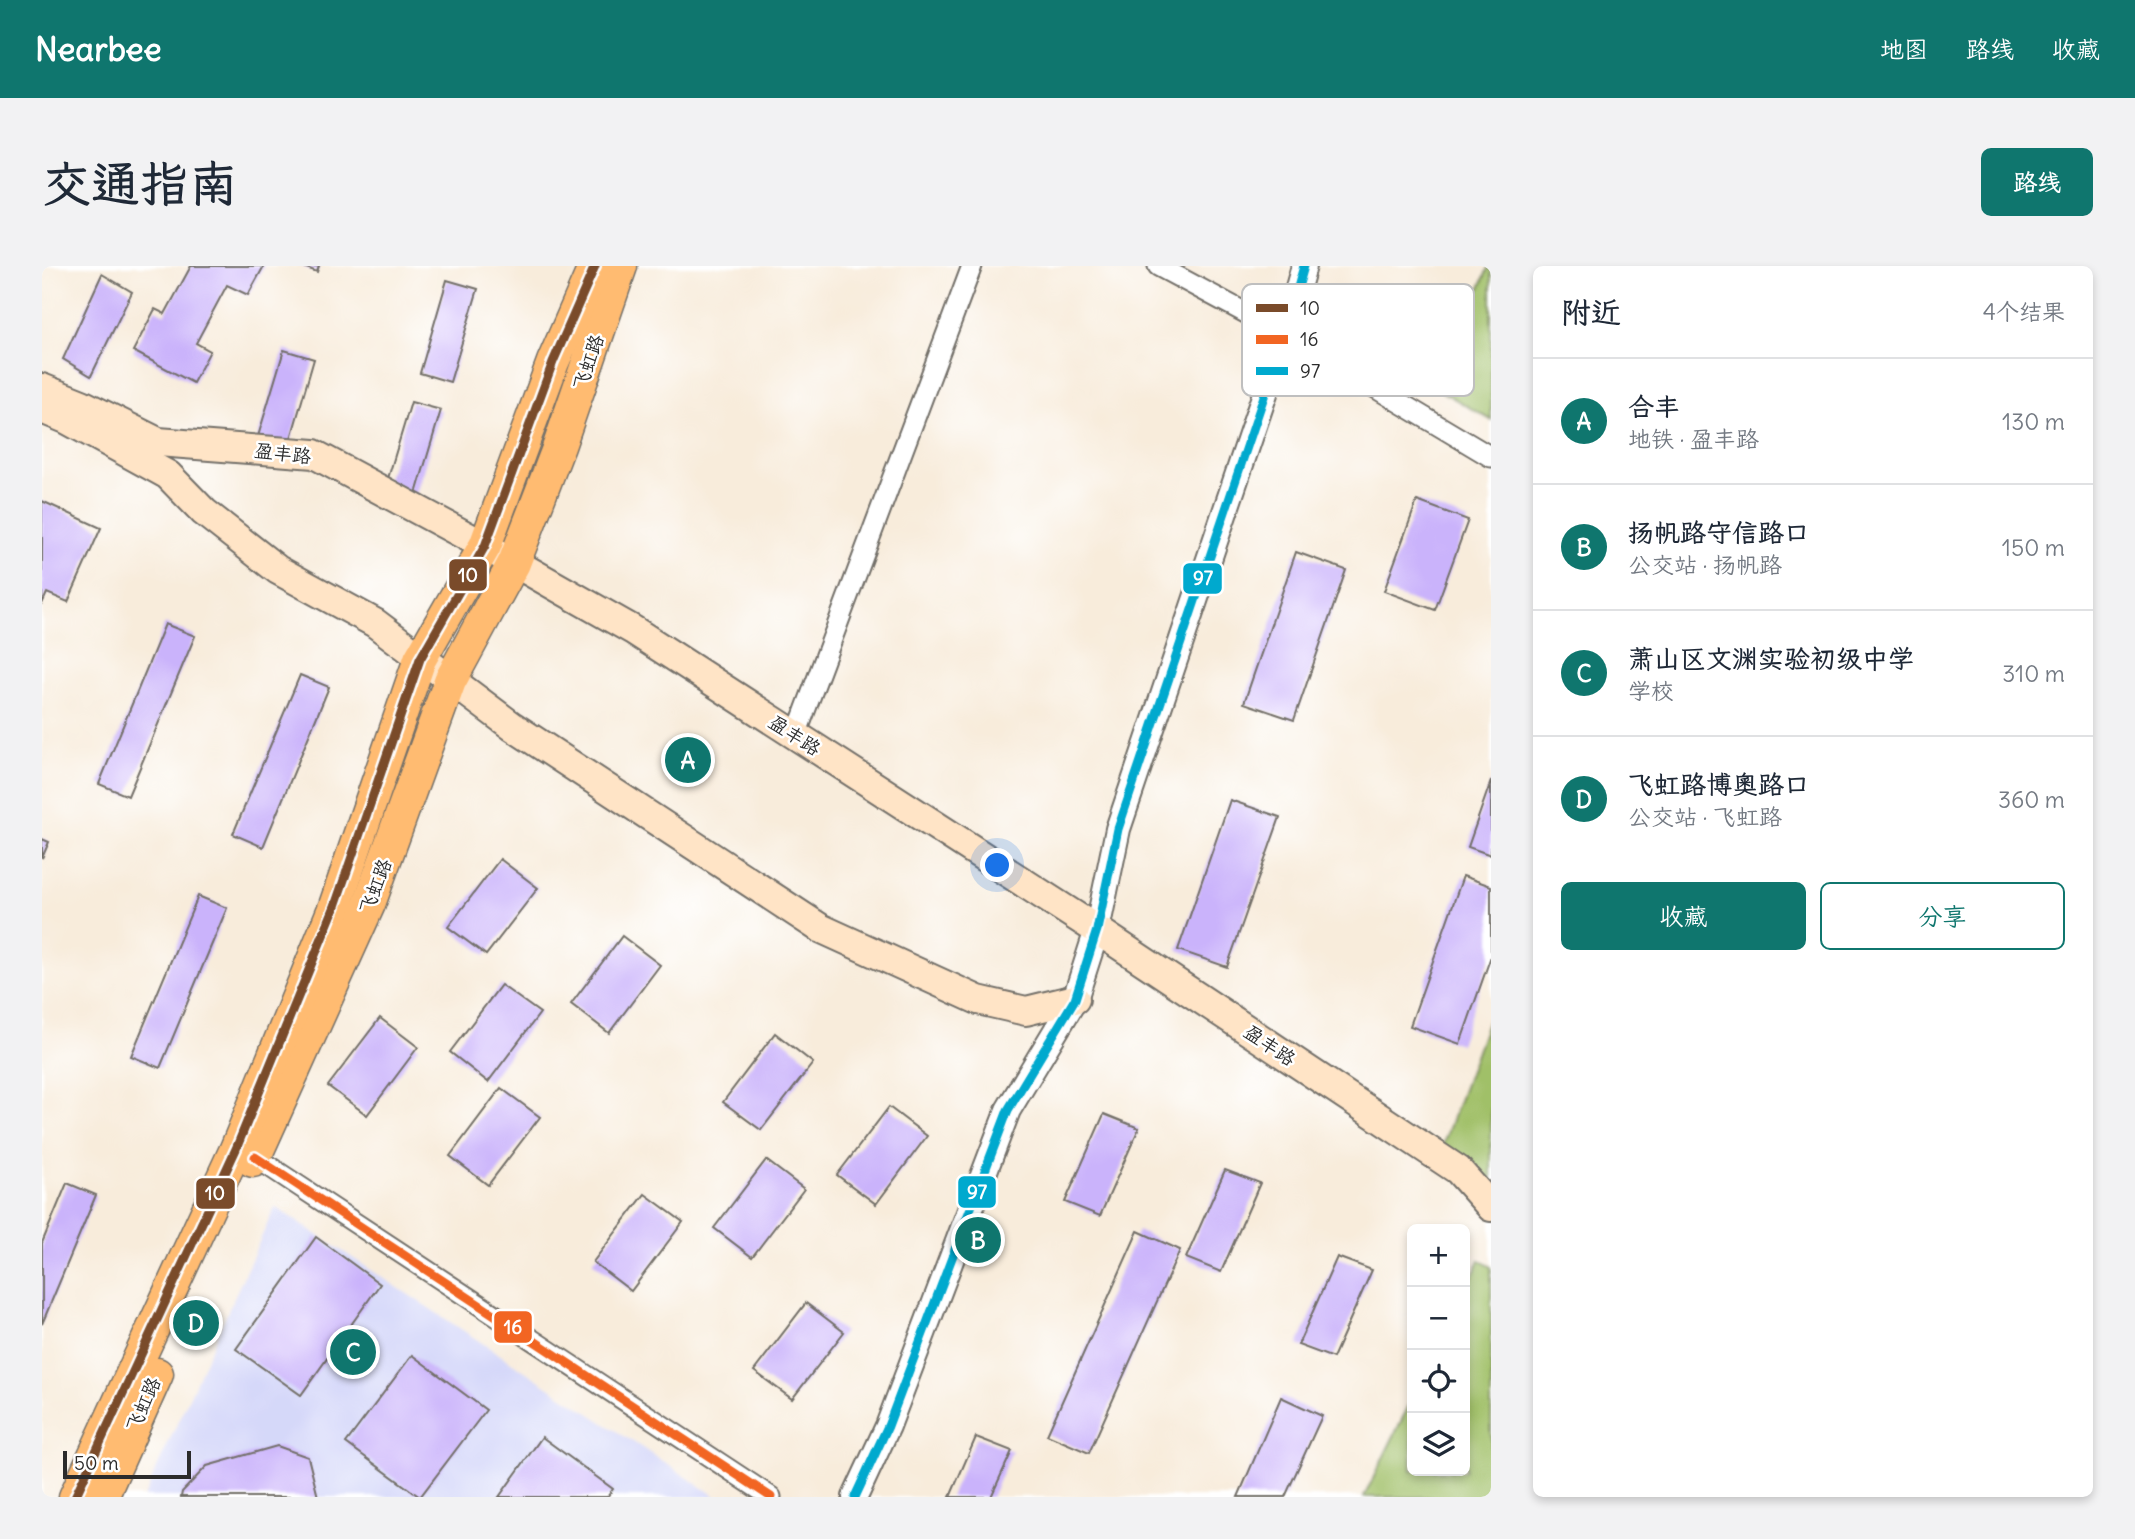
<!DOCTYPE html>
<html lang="zh">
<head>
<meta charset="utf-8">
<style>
  body { margin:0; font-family:Delius,"LXGW WenKai TC",sans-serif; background:#f2f2f3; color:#1f2937 }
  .controls { position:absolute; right:21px; bottom:21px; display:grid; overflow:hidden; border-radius:10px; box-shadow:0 4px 10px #0003 }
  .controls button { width:63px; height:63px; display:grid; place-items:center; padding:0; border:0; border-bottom:2px solid #e0e1e3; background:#fff; color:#1f2937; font:35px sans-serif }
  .scale { position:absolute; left:21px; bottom:18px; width:128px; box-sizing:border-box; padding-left:7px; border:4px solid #2b2b2b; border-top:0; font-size:19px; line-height:24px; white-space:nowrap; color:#2b2b2b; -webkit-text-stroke:5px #fff; paint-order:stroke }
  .you { position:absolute; left:956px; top:600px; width:24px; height:24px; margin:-18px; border:5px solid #fff; border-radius:50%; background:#1a73e8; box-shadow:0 0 0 10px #1a73e833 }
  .badge { display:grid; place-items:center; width:46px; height:46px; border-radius:50%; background:#0f766e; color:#fff; font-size:23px; font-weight:700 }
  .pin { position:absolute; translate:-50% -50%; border:4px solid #fff; box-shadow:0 2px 7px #0006 }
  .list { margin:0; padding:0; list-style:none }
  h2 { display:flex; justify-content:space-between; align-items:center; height:91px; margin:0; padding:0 28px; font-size:30px }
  h2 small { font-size:23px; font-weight:400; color:#747a83 }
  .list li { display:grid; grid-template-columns:46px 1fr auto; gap:21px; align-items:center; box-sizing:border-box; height:126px; padding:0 28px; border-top:2px solid #e0e1e3 }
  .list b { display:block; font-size:26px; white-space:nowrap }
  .list p { margin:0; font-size:23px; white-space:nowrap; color:#747a83 }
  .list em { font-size:23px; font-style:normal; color:#747a83 }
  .actions { display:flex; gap:14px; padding:21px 28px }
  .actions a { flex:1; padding:16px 0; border:2px solid #0f766e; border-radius:10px; text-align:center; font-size:24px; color:#0f766e }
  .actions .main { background:#0f766e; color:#fff }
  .icon { flex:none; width:38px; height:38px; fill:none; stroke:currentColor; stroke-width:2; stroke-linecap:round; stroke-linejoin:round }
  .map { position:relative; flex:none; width:1449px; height:1231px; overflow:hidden; border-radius:10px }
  header { display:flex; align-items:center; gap:42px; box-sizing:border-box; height:98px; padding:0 35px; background:#0f766e; color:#fff }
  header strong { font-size:33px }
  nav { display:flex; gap:38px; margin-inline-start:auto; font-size:24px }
  .intro { display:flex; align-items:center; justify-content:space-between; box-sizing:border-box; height:168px; padding:0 42px }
  h1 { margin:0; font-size:49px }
  .button { padding:18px 32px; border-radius:10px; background:#0f766e; color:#fff; font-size:24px; font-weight:700 }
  main { display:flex; gap:42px; padding:0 42px }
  aside { flex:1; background:#fff; border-radius:10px; box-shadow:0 4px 10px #0003 }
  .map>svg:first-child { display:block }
  .built { fill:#d5d8f9 }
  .green { fill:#a0c068; stroke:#66764a; stroke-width:2 }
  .building { fill:#cab3fb }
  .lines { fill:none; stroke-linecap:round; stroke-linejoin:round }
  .minor-casing { stroke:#736f69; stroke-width:23 }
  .tertiary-casing { stroke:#736f69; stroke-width:28 }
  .secondary-casing { stroke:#736f69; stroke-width:32 }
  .primary-casing { stroke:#736f69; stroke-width:35 }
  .minor { stroke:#fff; stroke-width:19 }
  .tertiary { stroke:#fff; stroke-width:24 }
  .secondary { stroke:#ffe4c6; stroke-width:28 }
  .primary { stroke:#ffbb71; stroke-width:32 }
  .bus-1-casing { stroke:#fff; stroke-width:14 }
  .bus-2-casing { stroke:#fff; stroke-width:14 }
  .bus-3-casing { stroke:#fff; stroke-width:14 }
  .bus-1 { stroke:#7a4b2a; stroke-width:9 }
  .bus-2 { stroke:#f26522; stroke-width:9 }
  .bus-3 { stroke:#00a9ce; stroke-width:9 }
  .labels { text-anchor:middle; stroke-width:5; stroke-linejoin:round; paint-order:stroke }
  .street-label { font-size:19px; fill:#2b2b2b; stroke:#fff }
  .key { fill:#fff; stroke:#bfbfbf; stroke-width:2 }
  .key-label { font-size:19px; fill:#2b2b2b }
  .line-badge { stroke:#fff; stroke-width:2.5 }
  .badge-label { font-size:19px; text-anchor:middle; font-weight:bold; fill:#fff }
</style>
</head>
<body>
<header>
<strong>Nearbee</strong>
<nav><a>地图</a><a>路线</a><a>收藏</a></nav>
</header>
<div class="intro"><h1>交通指南</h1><a class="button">路线</a></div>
<main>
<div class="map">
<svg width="1449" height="1231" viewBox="0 0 1449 1231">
  <rect width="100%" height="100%" fill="#fff"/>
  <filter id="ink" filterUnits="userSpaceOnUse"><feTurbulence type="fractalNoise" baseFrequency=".0143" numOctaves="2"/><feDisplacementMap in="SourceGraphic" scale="14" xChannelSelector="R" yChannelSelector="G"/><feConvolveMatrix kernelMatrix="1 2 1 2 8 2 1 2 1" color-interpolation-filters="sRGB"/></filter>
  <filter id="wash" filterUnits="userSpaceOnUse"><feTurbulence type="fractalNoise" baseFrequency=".00686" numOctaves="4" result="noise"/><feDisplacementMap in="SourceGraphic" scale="28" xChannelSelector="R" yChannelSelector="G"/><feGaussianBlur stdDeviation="1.57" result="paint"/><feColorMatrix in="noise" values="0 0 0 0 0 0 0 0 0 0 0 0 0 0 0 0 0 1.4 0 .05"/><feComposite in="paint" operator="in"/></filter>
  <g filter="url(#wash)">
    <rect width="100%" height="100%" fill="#f8ecdb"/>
    <polygon class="built" points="233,941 675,1231 102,1231"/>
    <g class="green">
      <polygon points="1447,0 1449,0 1449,154 1396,123"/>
      <polygon points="1449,746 1449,924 1398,887"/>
      <polygon points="1438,994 1449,1001 1449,1231 1322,1231 1370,1133 1370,1205 1423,1205 1423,1025"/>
    </g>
    <g id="blocks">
      <g class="building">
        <polygon points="149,0 222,0 206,29 185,19 154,77 168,85 151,117 91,85 113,43 123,48"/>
        <polygon points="259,0 277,0 275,6"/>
        <polygon points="60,8 90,26 49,110 21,93"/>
        <polygon points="405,14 436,23 408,116 378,107"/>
        <polygon points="242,84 272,93 245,186 214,177"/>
        <polygon points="369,136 399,144 371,238 341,229"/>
        <polygon points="0,235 59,262 26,336 5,327 0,338"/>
        <polygon points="1375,235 1426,254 1393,344 1342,325"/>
        <polygon points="1254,286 1304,304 1252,454 1202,437"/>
        <polygon points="123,358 153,370 86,530 57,518"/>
        <polygon points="258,409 287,421 221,581 191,568"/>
        <polygon points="1449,515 1449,589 1426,581"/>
        <polygon points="1188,534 1238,551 1185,701 1136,684"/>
        <polygon points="0,573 7,576 0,592"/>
        <polygon points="458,593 496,622 444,689 406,661"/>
        <polygon points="1421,610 1449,620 1449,690 1418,778 1368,760"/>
        <polygon points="156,630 185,642 118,802 89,790"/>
        <polygon points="580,670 618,699 567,767 529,738"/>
        <polygon points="459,719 498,747 446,816 408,786"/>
        <polygon points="338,752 376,781 325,849 286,820"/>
        <polygon points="733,767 771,797 719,864 681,836"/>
        <polygon points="459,822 498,851 446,919 408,890"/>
        <polygon points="847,841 885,870 834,938 795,909"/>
        <polygon points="1062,848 1097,862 1058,950 1023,936"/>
        <polygon points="724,894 762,923 710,991 672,962"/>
        <polygon points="1183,904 1218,917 1179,1006 1144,992"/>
        <polygon points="25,917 54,929 0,1058 0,977"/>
        <polygon points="603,928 641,956 589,1025 551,996"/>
        <polygon points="1096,965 1138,984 1047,1187 1005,1169"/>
        <polygon points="274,971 338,1018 259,1129 194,1083"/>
        <polygon points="1295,991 1330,1004 1291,1092 1256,1079"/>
        <polygon points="764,1037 802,1066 750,1133 712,1105"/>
        <polygon points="370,1089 444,1144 378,1231 304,1177"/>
        <polygon points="1239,1131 1280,1150 1243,1231 1196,1231"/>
        <polygon points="500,1171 571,1223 565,1231 457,1231"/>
        <polygon points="934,1171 970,1185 949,1231 908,1231"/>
        <polygon points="235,1180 266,1191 276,1231 139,1231 140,1226 165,1200"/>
      </g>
    </g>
  </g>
  <g filter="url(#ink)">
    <use href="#blocks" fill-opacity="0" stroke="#736f69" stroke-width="2"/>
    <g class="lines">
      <defs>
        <g id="minor">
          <polyline points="1116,0 1243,68 1449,191"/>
          <polyline points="754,469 930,0"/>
          <polyline points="213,891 729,1231"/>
        </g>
        <polyline id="tertiary" points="813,1231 846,1160 966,844 1033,733 1055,664 1076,563 1243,68 1262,0"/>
        <g id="secondary">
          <polyline points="0,122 40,138 116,176 272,188 443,280 591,364 1055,664 1416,904 1449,941"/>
          <polyline points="0,143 24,153 126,209 162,246 236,304 333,357 470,460 778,662 936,734 984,745 1033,733"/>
        </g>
        <g id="primary">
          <polyline points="211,895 327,638 408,415 472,297 517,180 579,0"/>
          <polyline points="33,1231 194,883 293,640 378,393 443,280 511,96 553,0"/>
          <polyline points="60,1231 115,1108"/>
        </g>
      </defs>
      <use href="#minor" class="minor-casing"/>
      <use href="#tertiary" class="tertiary-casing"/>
      <use href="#secondary" class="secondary-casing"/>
      <use href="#primary" class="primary-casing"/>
      <use href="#minor" class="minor"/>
      <use href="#tertiary" class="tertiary"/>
      <use href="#secondary" class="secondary"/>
      <use href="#primary" class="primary"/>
      <defs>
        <polyline id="bus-1" points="33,1231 194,883 293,640 378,393 443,280 511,96 553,0"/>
        <polyline id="bus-2" points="213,891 729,1231"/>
        <polyline id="bus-3" points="813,1231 846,1160 966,844 1033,733 1055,664 1076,563 1243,68 1262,0"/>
      </defs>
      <use href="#bus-1" class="bus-1-casing"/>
      <use href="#bus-2" class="bus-2-casing"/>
      <use href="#bus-3" class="bus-3-casing"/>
      <use href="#bus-1" class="bus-1"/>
      <use href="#bus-2" class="bus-2"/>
      <use href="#bus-3" class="bus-3"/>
    </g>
  </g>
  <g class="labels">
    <g class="street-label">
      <text transform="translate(546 96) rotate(-71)" y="7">飞虹路</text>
      <text transform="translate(241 187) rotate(7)" y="7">盈丰路</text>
      <text transform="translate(753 469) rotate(33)" y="7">盈丰路</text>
      <text transform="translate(333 620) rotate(-69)" y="7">飞虹路</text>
      <text transform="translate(1228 779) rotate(34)" y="7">盈丰路</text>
      <text transform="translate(101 1138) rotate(-66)" y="7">飞虹路</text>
    </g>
  </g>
  <rect x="1200" y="18" width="232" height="112" rx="10" class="key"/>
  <rect x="1214" y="38" width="32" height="8" fill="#7a4b2a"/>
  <rect x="1214" y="69" width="32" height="9" fill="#f26522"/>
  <rect x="1214" y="101" width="32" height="8" fill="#00a9ce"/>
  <g class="key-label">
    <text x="1258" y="49">10</text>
    <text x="1258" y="80">16</text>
    <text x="1258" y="112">97</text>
  </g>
  <g class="line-badge">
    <rect x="406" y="292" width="40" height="34" rx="7" fill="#7a4b2a"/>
    <rect x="1140" y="296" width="41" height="33" rx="7" fill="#00a9ce"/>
    <rect x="915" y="909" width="40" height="34" rx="7" fill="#00a9ce"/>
    <rect x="153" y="911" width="41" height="33" rx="7" fill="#7a4b2a"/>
    <rect x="451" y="1044" width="40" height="34" rx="7" fill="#f26522"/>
  </g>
  <g class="badge-label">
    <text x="426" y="316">10</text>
    <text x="1161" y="319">97</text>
    <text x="935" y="933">97</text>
    <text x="173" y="934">10</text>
    <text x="471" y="1068">16</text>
  </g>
</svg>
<div class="controls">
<button>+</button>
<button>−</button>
<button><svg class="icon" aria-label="locate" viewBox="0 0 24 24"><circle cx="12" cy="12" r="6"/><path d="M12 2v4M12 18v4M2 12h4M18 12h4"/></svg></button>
<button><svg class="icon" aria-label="layers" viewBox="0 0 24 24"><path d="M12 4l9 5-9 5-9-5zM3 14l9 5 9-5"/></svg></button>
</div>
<div class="scale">50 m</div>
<div class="you"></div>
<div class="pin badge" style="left:646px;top:494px">A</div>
<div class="pin badge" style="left:936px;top:974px">B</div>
<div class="pin badge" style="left:311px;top:1086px">C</div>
<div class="pin badge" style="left:154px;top:1057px">D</div>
</div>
<aside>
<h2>附近<small>4个结果</small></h2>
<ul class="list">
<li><span class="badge">A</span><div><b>合丰</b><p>地铁 · 盈丰路</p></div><em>130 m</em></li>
<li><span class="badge">B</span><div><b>扬帆路守信路口</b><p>公交站 · 扬帆路</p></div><em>150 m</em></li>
<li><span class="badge">C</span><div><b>萧山区文渊实验初级中学</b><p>学校</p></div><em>310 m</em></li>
<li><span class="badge">D</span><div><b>飞虹路博奥路口</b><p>公交站 · 飞虹路</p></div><em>360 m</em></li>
</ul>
<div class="actions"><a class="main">收藏</a><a>分享</a></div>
</aside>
</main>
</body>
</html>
